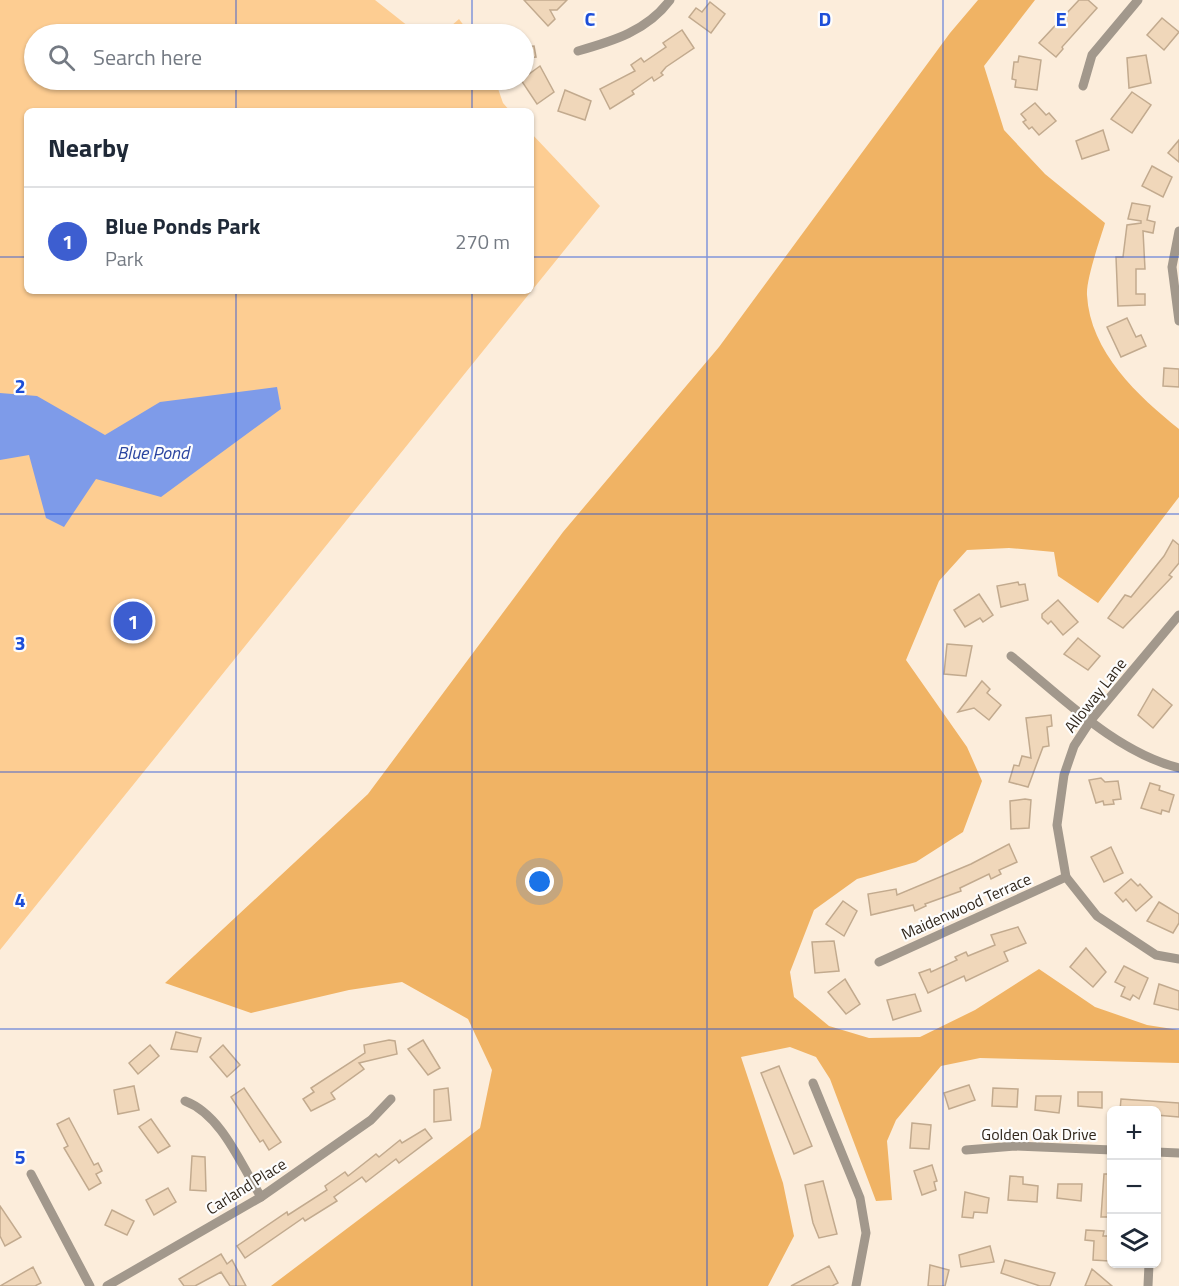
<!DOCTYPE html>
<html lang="en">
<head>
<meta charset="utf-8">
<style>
  body { margin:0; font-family:"Titillium Web",sans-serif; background:#f2f2f3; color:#1f2937 }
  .controls { position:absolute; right:18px; bottom:18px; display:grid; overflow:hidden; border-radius:9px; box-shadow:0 2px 4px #0004 }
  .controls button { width:54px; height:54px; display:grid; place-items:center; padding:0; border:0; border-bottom:2px solid #e0e1e3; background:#fff; color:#1f2937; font:30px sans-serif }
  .you { position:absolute; left:540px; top:882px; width:21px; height:21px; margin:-15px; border:4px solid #fff; border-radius:50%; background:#1a73e8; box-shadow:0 0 0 9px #1a73e833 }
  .badge { display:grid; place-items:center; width:39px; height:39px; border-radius:50%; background:#3d5ed0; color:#fff; font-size:20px; font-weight:700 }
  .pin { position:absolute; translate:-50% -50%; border:3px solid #fff; box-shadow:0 2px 6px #0006 }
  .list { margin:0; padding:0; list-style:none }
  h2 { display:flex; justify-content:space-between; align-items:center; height:78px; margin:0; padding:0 24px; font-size:26px }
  h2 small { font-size:20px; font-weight:400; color:#747a83 }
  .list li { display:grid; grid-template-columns:39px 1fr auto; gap:18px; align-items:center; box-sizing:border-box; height:108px; padding:0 24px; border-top:2px solid #e0e1e3 }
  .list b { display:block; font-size:22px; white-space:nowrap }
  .list p { margin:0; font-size:20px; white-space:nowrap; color:#747a83 }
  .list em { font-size:20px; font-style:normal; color:#747a83 }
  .icon { flex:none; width:33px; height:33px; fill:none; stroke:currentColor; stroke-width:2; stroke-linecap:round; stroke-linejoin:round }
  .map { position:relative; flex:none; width:1179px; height:1286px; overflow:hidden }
  .search { position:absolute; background:#fff; box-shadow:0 2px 4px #0004; left:24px; top:24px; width:510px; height:66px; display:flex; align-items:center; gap:15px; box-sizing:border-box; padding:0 21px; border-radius:33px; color:#747a83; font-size:22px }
  .panel { position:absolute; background:#fff; box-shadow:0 2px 4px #0004; left:24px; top:108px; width:510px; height:186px; border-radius:9px }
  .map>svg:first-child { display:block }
  .green { fill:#fdcd92 }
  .forest { fill:#f0b364 }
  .water { fill:#7e9be9 }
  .building { fill:#f0d7ba; stroke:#c2aa8e; stroke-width:1.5 }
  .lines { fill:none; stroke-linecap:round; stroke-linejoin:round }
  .street { stroke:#a2988c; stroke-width:9 }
  .grid { fill:none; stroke:#1d4ed8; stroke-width:1.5; stroke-opacity:0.55 }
  .labels { text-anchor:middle; stroke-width:4.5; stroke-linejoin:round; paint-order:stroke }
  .street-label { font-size:16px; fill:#31271c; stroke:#fdfdfd }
  .water-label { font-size:18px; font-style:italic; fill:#2c46a1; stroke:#fdfdfd }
  .grid-label { font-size:20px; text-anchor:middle; font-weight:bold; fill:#1d4ed8; stroke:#fdfdfd; stroke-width:4.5; stroke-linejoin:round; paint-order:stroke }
</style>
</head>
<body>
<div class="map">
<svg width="1179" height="1286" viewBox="0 0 1179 1286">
  <rect width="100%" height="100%" fill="#fceddb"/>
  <g class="green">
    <polygon points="0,0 375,0 418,34 34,34 34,80 495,80 503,103 510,111 27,111 27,291 531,291 531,133 600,206 0,950"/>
    <polygon points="459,19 470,34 442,34"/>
  </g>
  <path class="forest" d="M978,0h57l-51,66 20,64 41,44 60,49c-5,17 -19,56 -18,72 3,57 51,101 92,134v68l-81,106 -40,-27 -4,-24 -45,-4 -42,2 -28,31 -33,79 61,87 15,34 -19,51 -47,30 -59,17 -43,31 -24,62 4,25 35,29 40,12 51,-1 55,-27 64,-41 56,38 52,18 32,5v33l-199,-5 -39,8 -45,54 -9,21 5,59 -16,1 -46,-122 -14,-22 -26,-10 -49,10 42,126 11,53 -26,50h-497l209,-158 12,-58 -24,-51 -66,-37 -53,8 -98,23 -86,-30 203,-189 195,-262 156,-185 231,-314z"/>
  <polygon class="water" points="277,387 281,409 161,497 96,479 64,527 46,518 29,455 0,460 0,393 37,396 105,435 160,402"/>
  <g class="building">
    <polygon points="524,0 567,0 557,10 550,10 555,19 548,26"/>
    <polygon points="1079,0 1088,0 1097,8 1062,47 1063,49 1056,57 1039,43"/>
    <polygon points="710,2 725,14 711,33 689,17 696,8 702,12"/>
    <polygon points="1162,18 1179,32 1164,50 1147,35"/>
    <polygon points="682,30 694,48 666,67 661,73 663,75 654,81 652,77 632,91 634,94 610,109 600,89 635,71 631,65 641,58 644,62 666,47 663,43"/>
    <polygon points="534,46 536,57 524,58 524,47"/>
    <polygon points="1146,55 1151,83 1129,88 1127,58"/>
    <polygon points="1019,56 1041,60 1037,90 1015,87 1016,80 1012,79 1014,62 1018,62"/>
    <polygon points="540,66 554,92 537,104 521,80"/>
    <polygon points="565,90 591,101 585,120 558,111"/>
    <polygon points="1132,92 1151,105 1132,133 1111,119"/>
    <polygon points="1035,103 1046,115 1049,113 1056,121 1039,135 1032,127 1029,129 1023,122 1026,120 1021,114"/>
    <polygon points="1103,130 1109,150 1082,159 1076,141"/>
    <polygon points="1179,140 1179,162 1168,153"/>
    <polygon points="1152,166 1172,177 1163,197 1142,186"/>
    <polygon points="1132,203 1150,206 1147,220 1155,222 1153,233 1143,231 1145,269 1136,269 1136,294 1145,294 1145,305 1118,306 1116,257 1123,257 1127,225 1141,223 1141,221 1128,219"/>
    <polygon points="1127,318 1136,337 1141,335 1146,346 1121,357 1107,327"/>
    <polygon points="1164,368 1179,369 1179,387 1163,386"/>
    <polygon points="1173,540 1179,545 1179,563 1169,575 1172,577 1123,628 1108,618 1125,595 1131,597 1164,556"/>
    <polygon points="1018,582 1019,585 1025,584 1028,600 1001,607 997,586"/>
    <polygon points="979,594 993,615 983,622 980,618 965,627 954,610"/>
    <polygon points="1058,600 1078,622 1063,635 1051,621 1048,624 1042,618 1042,614"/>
    <polygon points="1078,638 1100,656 1088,670 1064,654"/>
    <polygon points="947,644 972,646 966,676 944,674"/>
    <polygon points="982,681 990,689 987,693 1001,705 989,720 974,708 958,712"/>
    <polygon points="1153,689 1172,705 1153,728 1138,715"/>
    <polygon points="1051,715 1052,726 1047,727 1049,746 1043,747 1028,787 1009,782 1014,765 1019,766 1022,756 1031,758 1026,718"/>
    <polygon points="1101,778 1105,782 1118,781 1121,799 1113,800 1114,804 1104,805 1103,801 1096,803 1089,780"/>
    <polygon points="1150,783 1160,786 1159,790 1174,795 1169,812 1162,810 1161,814 1141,808"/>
    <polygon points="1025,799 1031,800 1029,828 1011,829 1010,801"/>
    <polygon points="1009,844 1017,862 999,870 1001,874 991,879 989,874 960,888 961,891 925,904 926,906 915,911 913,905 871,915 868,894 896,889 897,895 971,864"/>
    <polygon points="1111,847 1123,873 1104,882 1091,857"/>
    <polygon points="1131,879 1138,886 1140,884 1152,897 1136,911 1126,899 1123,902 1115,893"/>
    <polygon points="843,901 857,911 844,936 826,924"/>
    <polygon points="1159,902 1179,914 1179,923 1173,933 1147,921"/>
    <polygon points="1018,927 1026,943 1004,952 1008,961 966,981 964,976 928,993 919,973 930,969 931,972 957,960 955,957 966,952 968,956 995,945 991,935"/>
    <polygon points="834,941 839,971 815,973 812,942"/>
    <polygon points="1086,948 1106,972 1093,987 1070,967"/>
    <polygon points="1124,966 1148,978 1139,999 1133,995 1130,1000 1121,996 1125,987 1115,982"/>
    <polygon points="845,979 860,1004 846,1014 828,992"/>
    <polygon points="1159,984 1179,991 1179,1010 1154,1004"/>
    <polygon points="915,994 921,1011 893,1020 887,1000"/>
    <polygon points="176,1032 201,1038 197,1052 171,1049"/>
    <polygon points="389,1040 395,1041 397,1054 359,1063 364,1069 331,1093 335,1099 311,1111 303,1099 314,1092 311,1088 365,1053 364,1045"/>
    <polygon points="423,1040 440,1068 428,1075 408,1049"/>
    <polygon points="150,1045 159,1056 138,1074 129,1063"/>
    <polygon points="223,1045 240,1065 227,1077 210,1057"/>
    <polygon points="779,1066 812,1146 794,1154 761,1073"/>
    <polygon points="969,1085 975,1100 949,1109 944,1093"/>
    <polygon points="134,1086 139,1110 118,1114 114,1090"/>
    <polygon points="244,1088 281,1142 269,1150 263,1140 260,1142 231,1097"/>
    <polygon points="448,1088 451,1120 434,1122 434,1090"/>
    <polygon points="993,1088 1018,1089 1017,1107 992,1106"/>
    <polygon points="1078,1092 1102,1092 1102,1108 1078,1106"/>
    <polygon points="1036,1096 1061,1096 1059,1113 1035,1110"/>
    <polygon points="1121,1099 1179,1103 1179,1117 1156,1115 1156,1110 1120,1110"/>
    <polygon points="69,1118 94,1165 98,1163 102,1171 96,1174 101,1183 89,1190 64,1148 68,1146 57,1124"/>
    <polygon points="151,1119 170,1146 158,1153 139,1127"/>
    <polygon points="912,1123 931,1125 929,1149 910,1148"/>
    <polygon points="425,1129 432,1138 399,1163 396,1159 366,1182 362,1177 334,1197 337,1201 305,1221 303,1218 245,1258 237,1246 287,1212 288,1215 327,1190 325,1186 345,1172 348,1176 376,1154 379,1157 400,1140 402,1143"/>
    <polygon points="192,1156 205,1157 206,1191 190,1190"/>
    <polygon points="932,1165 937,1181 934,1182 936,1190 922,1195 914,1171"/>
    <polygon points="1104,1174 1112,1174 1112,1217 1101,1217"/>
    <polygon points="1010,1176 1023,1177 1023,1184 1038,1186 1037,1202 1008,1200"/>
    <polygon points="823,1181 837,1234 819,1238 813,1223 805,1185"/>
    <polygon points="1058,1184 1082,1184 1081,1201 1057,1198"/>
    <polygon points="168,1188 176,1202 154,1215 146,1200"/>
    <polygon points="965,1192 989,1198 987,1213 974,1212 973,1218 962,1217"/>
    <polygon points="0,1206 21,1237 5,1246 0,1236"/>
    <polygon points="112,1210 134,1221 127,1235 105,1225"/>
    <polygon points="1086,1230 1104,1231 1103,1236 1111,1236 1109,1261 1093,1260 1094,1241 1085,1240"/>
    <polygon points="990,1246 994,1262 961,1267 959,1255"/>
    <polygon points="221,1254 227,1264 232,1260 246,1286 230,1286 221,1272 195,1286 184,1286 179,1279"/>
    <polygon points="1005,1260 1055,1273 1050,1286 1040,1286 1001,1273"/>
    <polygon points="930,1265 949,1270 945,1286 928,1286"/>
    <polygon points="829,1266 838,1283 832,1286 791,1286"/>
    <polygon points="33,1267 41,1283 35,1286 0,1286"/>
    <polygon points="1092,1269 1112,1286 1085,1286"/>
  </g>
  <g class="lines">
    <g class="street">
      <path d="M578,51c35,-10 69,-20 92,-51"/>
      <polyline points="1083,86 1092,55 1138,0"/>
      <polyline points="1179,321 1172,267 1179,231"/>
      <polyline points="1179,615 1091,720 1074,746 1064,775 1057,825 1066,877 1097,916 1156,955 1179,959"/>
      <path d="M1011,656c50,40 104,96 168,112"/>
      <polyline points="879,962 1066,877"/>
      <polyline points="813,1083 860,1198 866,1233 856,1286"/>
      <path d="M185,1101c37,14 56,64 76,96"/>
      <polyline points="966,1150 1015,1146 1112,1150"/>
      <polyline points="1156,1152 1179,1153"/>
      <polyline points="31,1174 90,1286"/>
      <polyline points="107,1286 261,1197 371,1120 391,1099"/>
      <polyline points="1148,1286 1149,1264"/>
    </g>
  </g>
  <path class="grid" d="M236,0v34M472,0v34M707,0v1286M943,0v1286M236,80v31M472,80v31M0,257h27M531,257h648M236,291v995M472,291v995M0,514h1179M0,772h1179M0,1029h1179"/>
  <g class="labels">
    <g class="street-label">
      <text transform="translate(1095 695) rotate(-52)" y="6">Alloway Lane</text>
      <text transform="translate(966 906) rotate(-24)" y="6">Maidenwood Terrace</text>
      <text x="1039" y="1140">Golden Oak Drive</text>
      <text transform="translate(246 1186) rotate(-32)" y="6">Carland Place</text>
    </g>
    <g class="water-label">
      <text x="153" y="459">Blue Pond</text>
    </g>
  </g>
  <g class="grid-label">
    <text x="590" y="26">C</text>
    <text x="825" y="26">D</text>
    <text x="1061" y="26">E</text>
    <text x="20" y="393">2</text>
    <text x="20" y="650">3</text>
    <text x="20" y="907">4</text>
    <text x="20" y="1164">5</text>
  </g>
</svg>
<div class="controls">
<button>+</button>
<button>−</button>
<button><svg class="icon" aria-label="layers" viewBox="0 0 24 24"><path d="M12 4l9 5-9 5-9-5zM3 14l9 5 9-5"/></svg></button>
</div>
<div class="you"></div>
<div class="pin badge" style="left:133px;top:621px">1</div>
<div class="search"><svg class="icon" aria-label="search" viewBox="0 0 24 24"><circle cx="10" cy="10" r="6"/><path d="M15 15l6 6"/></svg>Search here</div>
<section class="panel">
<h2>Nearby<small></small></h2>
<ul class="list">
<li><span class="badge">1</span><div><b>Blue Ponds Park</b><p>Park</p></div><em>270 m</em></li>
</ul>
</section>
</div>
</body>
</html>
